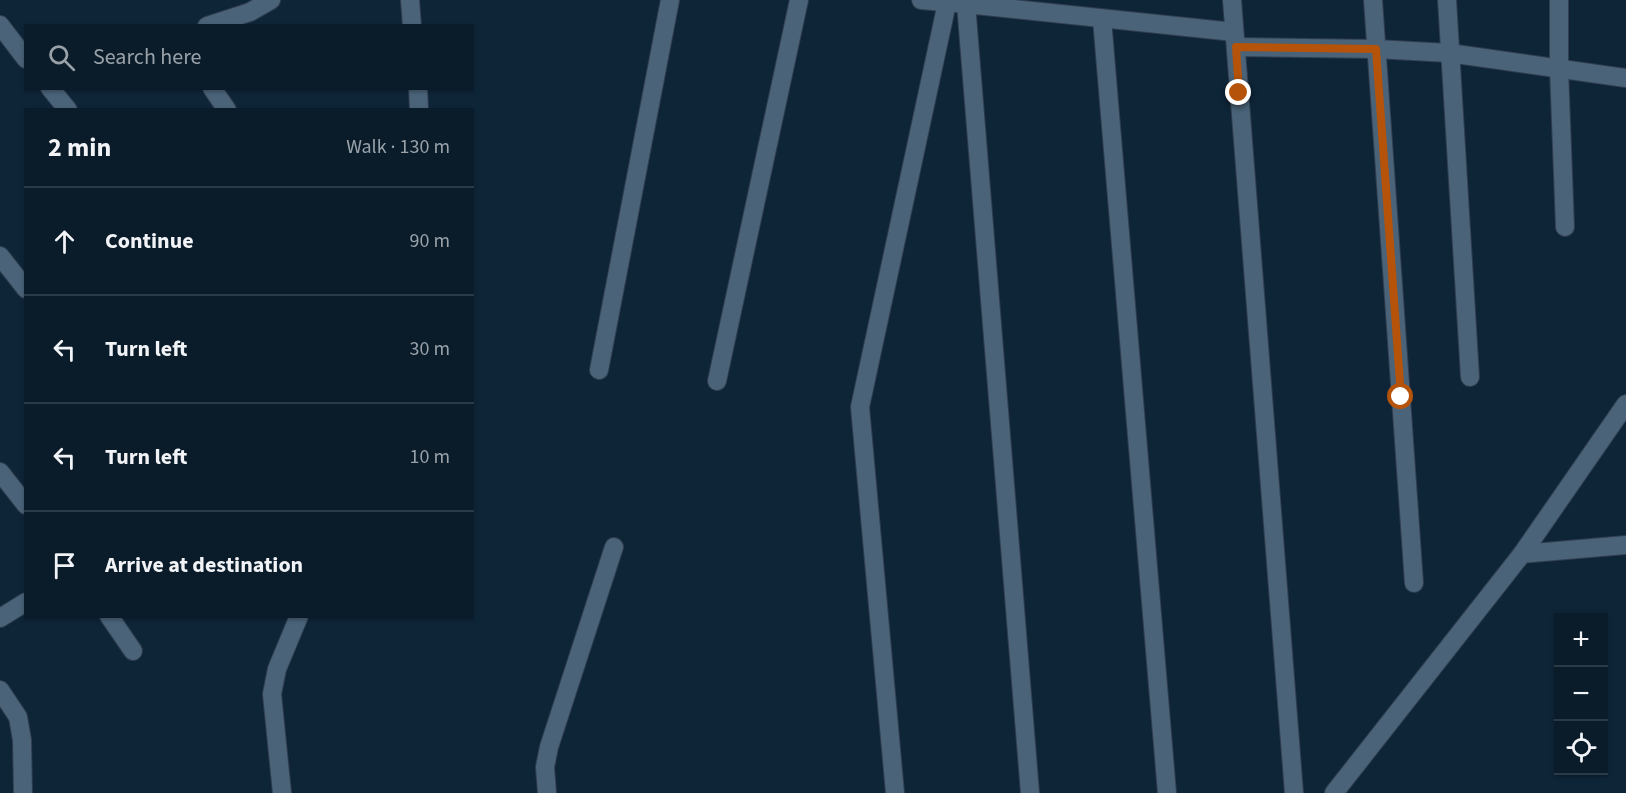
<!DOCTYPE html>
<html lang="en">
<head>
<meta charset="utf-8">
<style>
  body { margin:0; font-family:"Source Sans 3",sans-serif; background:#182936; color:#f1f3f6 }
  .controls { position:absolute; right:18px; bottom:18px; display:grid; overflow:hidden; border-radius:0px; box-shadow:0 2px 4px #0004 }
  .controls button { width:54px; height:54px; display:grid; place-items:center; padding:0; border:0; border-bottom:2px solid #2a3a47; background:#0a1c2a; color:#f1f3f6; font:30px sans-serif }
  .stop { position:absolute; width:18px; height:18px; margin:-14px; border:4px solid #b45309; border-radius:50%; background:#fff }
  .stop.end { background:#b45309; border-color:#fff; box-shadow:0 2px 6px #0008 }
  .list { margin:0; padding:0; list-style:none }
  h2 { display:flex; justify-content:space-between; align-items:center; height:78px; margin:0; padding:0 24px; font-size:26px }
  h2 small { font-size:20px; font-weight:400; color:#99a1a8 }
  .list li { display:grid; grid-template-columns:39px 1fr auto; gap:18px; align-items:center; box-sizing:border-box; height:108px; padding:0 24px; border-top:2px solid #2a3a47 }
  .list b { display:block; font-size:22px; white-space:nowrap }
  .list em { font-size:20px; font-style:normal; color:#99a1a8 }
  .icon { flex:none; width:33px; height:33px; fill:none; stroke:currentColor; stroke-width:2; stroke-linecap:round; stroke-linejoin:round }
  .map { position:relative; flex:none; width:1626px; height:793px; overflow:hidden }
  .search { position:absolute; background:#0a1c2a; box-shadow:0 2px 4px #0004; left:24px; top:24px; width:450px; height:66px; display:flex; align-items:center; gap:15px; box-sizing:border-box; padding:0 21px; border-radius:0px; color:#99a1a8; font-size:22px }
  .panel { position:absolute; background:#0a1c2a; box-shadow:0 2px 4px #0004; left:24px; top:108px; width:450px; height:510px; border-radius:0px }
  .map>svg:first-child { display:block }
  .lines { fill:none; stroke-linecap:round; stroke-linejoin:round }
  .street-casing { stroke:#303e4f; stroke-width:20 }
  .street { stroke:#4a6378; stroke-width:18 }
  .route { stroke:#b45309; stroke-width:8 }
</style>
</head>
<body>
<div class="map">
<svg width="1626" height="793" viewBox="0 0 1626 793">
  <rect width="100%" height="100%" fill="#0e2538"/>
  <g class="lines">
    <defs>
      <g id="street">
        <polyline points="410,0 412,26"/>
        <polyline points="921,0 966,4 1030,793"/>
        <polyline points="1232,0 1294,793"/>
        <polyline points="1373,0 1414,583"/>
        <polyline points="1447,0 1470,377"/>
        <polyline points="1559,0 1559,69 1565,227"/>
        <polyline points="966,4 1234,32"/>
        <polyline points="1102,19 1167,793"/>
        <polyline points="0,25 26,59"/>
        <polyline points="207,26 250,12 271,0"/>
        <polyline points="1236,47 1376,49 1449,53 1626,78"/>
        <polyline points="50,88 68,110"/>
        <polyline points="212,88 227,110"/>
        <polyline points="418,88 419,110"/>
        <polyline points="0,256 26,289"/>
        <polyline points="599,370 670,0"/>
        <polyline points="717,381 799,0"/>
        <polyline points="0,472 26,505"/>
        <polyline points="1522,554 1626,545"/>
        <polyline points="109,616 133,651"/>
        <polyline points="0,618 26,602"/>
        <polyline points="0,690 18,717 22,740 23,793"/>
        <polyline points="282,793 272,694 277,669 299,616"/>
        <polyline points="547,793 545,767 549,747 614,547"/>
        <polyline points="895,793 860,407 947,3"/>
        <polyline points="1334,793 1522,554 1626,404"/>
      </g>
    </defs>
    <use href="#street" class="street-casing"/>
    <use href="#street" class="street"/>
  </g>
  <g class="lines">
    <polyline class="route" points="1239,93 1236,47 1376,49 1401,397"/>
  </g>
</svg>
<div class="controls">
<button>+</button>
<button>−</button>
<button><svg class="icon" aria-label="locate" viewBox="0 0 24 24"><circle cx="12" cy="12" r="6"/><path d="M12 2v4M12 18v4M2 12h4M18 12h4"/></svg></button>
</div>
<div class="stop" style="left:1401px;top:397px"></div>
<div class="stop end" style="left:1239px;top:93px"></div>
<div class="search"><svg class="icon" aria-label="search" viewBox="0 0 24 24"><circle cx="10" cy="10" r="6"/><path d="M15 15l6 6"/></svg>Search here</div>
<section class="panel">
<h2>2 min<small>Walk · 130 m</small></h2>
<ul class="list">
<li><svg class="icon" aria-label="ahead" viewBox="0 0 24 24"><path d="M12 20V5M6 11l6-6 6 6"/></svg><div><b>Continue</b></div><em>90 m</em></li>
<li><svg class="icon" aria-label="left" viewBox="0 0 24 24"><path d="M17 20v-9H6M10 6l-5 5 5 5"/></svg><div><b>Turn left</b></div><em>30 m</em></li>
<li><svg class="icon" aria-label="left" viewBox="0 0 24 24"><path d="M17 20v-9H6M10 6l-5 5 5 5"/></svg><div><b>Turn left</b></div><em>10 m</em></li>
<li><svg class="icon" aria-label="arrive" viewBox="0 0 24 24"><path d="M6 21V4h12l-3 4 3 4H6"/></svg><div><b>Arrive at destination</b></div></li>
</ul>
</section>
</div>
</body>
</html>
